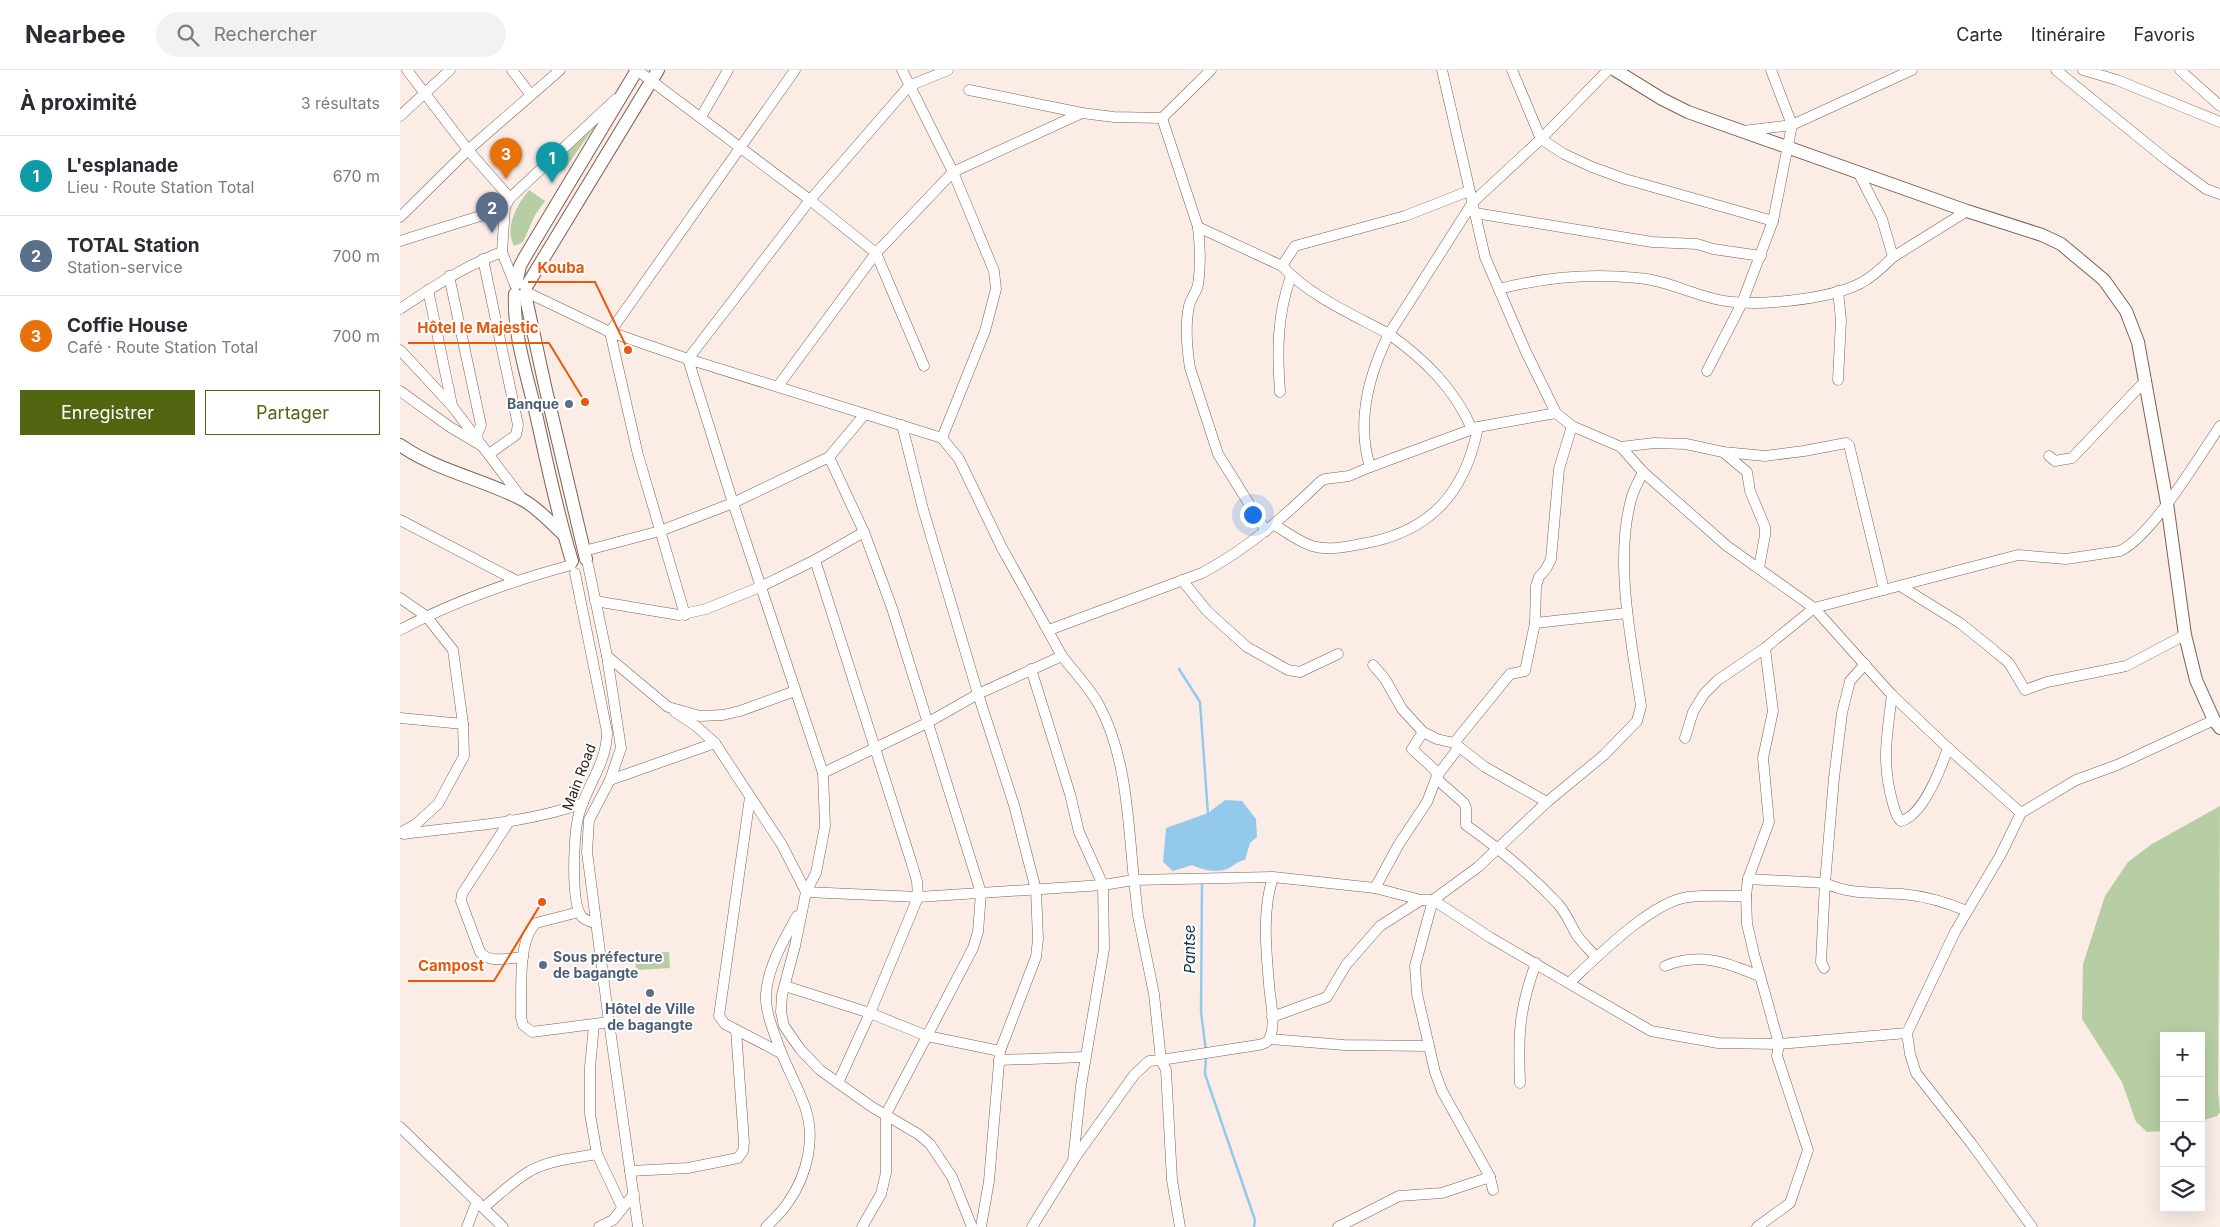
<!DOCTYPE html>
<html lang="fr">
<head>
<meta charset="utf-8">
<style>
  body { margin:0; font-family:Inter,sans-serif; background:#f2f2f3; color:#2b2b33 }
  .controls { position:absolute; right:15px; bottom:15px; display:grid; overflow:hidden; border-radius:0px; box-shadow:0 5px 20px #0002 }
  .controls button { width:45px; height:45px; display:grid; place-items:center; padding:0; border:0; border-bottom:1px solid #e1e1e2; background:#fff; color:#2b2b33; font:25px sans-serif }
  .you { position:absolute; left:852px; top:444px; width:18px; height:18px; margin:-12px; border:4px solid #fff; border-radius:50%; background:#1a73e8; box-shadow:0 0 0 8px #1a73e833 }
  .badge { display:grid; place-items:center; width:32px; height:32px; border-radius:50%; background:#526511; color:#fff; font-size:16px; font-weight:700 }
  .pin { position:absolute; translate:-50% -41px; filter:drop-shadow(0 1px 2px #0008) }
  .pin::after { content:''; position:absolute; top:26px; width:18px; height:15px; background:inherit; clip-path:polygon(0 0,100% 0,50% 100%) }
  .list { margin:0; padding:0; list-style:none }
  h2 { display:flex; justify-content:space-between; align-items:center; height:65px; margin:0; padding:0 20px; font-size:21px }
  h2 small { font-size:16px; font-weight:400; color:#7c7c81 }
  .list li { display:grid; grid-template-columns:32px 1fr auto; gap:15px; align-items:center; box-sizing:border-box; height:80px; padding:0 20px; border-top:1px solid #e1e1e2 }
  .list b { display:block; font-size:19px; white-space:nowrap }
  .list p { margin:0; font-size:16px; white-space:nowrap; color:#7c7c81 }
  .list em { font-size:16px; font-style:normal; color:#7c7c81 }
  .actions { display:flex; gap:10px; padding:15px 20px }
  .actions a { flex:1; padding:11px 0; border:1px solid #526511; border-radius:0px; text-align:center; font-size:18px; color:#526511 }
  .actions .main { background:#526511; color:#fff }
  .icon { flex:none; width:28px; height:28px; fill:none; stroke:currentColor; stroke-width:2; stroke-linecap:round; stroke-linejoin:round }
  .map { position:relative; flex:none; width:1820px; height:1157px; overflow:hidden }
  header { display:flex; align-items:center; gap:30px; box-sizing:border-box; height:70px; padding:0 25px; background:#fff; border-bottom:1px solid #e1e1e2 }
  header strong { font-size:24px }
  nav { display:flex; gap:28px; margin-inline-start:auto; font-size:18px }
  .search { width:350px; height:45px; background:#f2f2f3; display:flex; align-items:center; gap:12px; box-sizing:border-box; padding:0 18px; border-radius:28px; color:#7c7c81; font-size:19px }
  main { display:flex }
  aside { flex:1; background:#fff }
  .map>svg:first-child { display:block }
  .green { fill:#b7cea4 }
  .water { fill:#93caeb }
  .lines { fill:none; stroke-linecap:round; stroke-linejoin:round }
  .stream { stroke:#93caeb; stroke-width:2.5 }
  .minor-casing { stroke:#7e6153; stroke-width:11 }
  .major-casing { stroke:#7e6153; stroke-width:14 }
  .minor { stroke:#fff; stroke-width:10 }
  .major { stroke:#fff; stroke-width:12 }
  .service-dot { fill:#5c6f8a; stroke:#fff; stroke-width:2 }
  .labels { text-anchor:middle; stroke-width:4; stroke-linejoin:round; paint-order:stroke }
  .service-label { font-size:14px; font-weight:bold; fill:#4e5e75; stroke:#fff; text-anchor:end }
  .street-label { font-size:14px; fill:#2f221c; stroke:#fff }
  .water-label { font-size:15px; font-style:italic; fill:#002d43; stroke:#fff }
  .leader { fill:none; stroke:#e8590c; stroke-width:2 }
  .callout-dot { fill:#e8590c; stroke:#fff; stroke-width:2 }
  .callout-label { font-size:15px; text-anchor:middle; font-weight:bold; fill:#e8590c; stroke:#fff; stroke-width:4; stroke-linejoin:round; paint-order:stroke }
</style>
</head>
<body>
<header>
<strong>Nearbee</strong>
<div class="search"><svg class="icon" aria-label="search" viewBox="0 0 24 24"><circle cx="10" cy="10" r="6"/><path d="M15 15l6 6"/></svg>Rechercher</div>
<nav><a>Carte</a><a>Itinéraire</a><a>Favoris</a></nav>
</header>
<main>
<aside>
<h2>À proximité<small>3 résultats</small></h2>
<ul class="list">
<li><span class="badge" style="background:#0f9aa8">1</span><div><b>L'esplanade</b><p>Lieu · Route Station Total</p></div><em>670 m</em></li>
<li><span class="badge" style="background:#5c6f8a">2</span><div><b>TOTAL Station</b><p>Station-service</p></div><em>700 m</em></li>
<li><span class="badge" style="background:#e8710a">3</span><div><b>Coffie House</b><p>Café · Route Station Total</p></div><em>700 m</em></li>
</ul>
<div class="actions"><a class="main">Enregistrer</a><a>Partager</a></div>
</aside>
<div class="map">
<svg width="1820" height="1157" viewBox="0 0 1820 1157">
  <rect width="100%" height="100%" fill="#fbede6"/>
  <g class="green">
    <polygon points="197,53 164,100 154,93"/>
    <path d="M129,120l16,11 -10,14 -12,27 -9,4c-10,-19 3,-41 15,-56z"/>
    <polygon points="1820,736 1818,1021 1820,1042 1817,1046 1801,1051 1801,966 1764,966 1764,1061 1747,1062 1736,1052 1722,1012 1682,949 1683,894 1705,826 1728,792 1752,774"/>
    <polygon points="269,882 270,898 236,900 235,883"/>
  </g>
  <path class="water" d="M825,730l17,1 14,18 1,18 -7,6 -5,17c-8,1 -11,6 -18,9 -11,4 -25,1 -35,-4l-19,6 -10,-9 3,-34 42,-15z"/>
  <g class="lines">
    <g class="stream">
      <polyline points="779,599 800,632 808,744"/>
      <polyline points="802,812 801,942 806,981"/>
      <polyline points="806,987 805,1004 855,1150 854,1157"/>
    </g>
    <defs>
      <g id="minor">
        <polyline points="7,0 68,80 110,128"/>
        <polyline points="112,0 130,24"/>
        <polyline points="237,0 410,130 476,183 524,296"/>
        <polyline points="548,0 509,16 410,130 288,289 333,433 423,703 425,756 416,803 406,822 518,827 703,815 679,762 670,724 631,599"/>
        <path d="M1042,0l43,187 41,95 30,61 16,13 49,21 22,25 84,74 87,62 204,-53 48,4 54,-8c32,-15 79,-94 100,-125"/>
        <polyline points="1112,0 1141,69 1164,84 1192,97 1225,109 1373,151 1392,55 1371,0"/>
        <polyline points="1656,0 1768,91 1806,119 1820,124"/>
        <polyline points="1683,0 1717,10 1820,52"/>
        <polyline points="1780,0 1820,36"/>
        <polyline points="569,20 682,43 714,47 762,48 811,0"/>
        <polyline points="0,46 50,0"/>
        <polyline points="301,47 328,0"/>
        <path d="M762,48l36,109c2,18 3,39 0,58 -2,8 -7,13 -9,21 -4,19 -2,43 1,62l28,86 48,77"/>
        <polyline points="1343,61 1392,55 1512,0"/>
        <polyline points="1075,143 1252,172 1297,174 1313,179 1361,186"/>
        <polyline points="0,147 68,80 160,0"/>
        <path d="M798,157l84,39c29,31 70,48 107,68l84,-132 68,-63 67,-69"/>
        <polyline points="0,171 80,146 105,137"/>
        <polyline points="1493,187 1567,141"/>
        <polyline points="83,189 118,355 116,365 89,384"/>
        <polyline points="882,196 895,176 1005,146 1069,121"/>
        <polyline points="49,206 81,355 76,367"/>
        <polyline points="115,215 102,182 105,137 110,128 216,29"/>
        <path d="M1099,219c46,-12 92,-16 139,-11 27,2 51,15 77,21 36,9 113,1 146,-16 11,-6 23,-17 32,-26l-11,-38 -24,-47"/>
        <polyline points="28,220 52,335"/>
        <polyline points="126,222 210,262 288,289 542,368 585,261 596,219 594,201 553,102 502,0"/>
        <path d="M0,239c33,-22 64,-43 102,-57"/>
        <polyline points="0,280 52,336 123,430"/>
        <polyline points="1307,301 1342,233 1373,151"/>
        <polyline points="1438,310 1441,250 1438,221"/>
        <polyline points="378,316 476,183 553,102 682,43"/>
        <polyline points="0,321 50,357 82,376"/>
        <path d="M880,322c-3,-41 -3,-77 11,-116"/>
        <polyline points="502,355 523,439 578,624 614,735 636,820 638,869 636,887 600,981"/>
        <polyline points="1221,377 1254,373 1286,374 1323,382 1365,386 1404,381 1446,373 1449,375 1484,520"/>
        <polyline points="1323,382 1347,402 1350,421 1365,457 1365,465 1359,498"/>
        <polyline points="1649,386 1655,391 1672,388 1746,310"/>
        <polyline points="970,397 1078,357 1156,343"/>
        <path d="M1243,402c-4,9 -10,18 -12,28 -17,62 1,144 10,206l-4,15 -33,34 -57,47 -69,65 -45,33 58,38 160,93 67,12 61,1 -25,-90 -7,-30 -1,-28 2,-17 21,-57 -6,-64 10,-47 -8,-63"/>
        <polyline points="0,450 117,511"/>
        <path d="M875,455c12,8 23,16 37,21 16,5 32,1 49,-2 68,-11 104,-50 117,-117"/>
        <polyline points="464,462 492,538 581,823 578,862 573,878 527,966 600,981 589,1111 581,1157"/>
        <polyline points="184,481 260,461 333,433 429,387 465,344"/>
        <polyline points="188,495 207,586 221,678 210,710 189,750 187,782 209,952 238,1157"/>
        <path d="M175,503l32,159c0,31 -20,53 -28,82 -5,18 -9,89 3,103 3,3 9,5 14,6"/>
        <polyline points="782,510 807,541 847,577 888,600 900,602 938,584"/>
        <polyline points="1502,517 1560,553 1591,578 1609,593 1625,620 1647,612 1726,596 1785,565"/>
        <polyline points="0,528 26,546 53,580 63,654"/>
        <polyline points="195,531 279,545 306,539 360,517 415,490 464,462 429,387"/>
        <polyline points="285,545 238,385 210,262 395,0"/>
        <polyline points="1135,553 1227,543"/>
        <path d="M0,560c54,-29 112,-49 171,-65"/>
        <path d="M649,560l153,-57c45,-24 82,-56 119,-92l4,-2 24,-3 21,-9c-14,-46 -2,-91 19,-133 36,26 65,54 83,95"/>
        <polyline points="207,586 268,637 300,646 323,645 340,641 395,621"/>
        <path d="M1465,594l-15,17 -8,32 -8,65 -9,105c25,12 50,9 77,11 22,2 44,8 65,17"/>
        <polyline points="973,595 985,609 1002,639 1023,662 1037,669 1054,673 1085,697 1147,732"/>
        <path d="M1492,625c-5,41 -11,67 1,109 2,6 3,13 8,17 22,-5 40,-53 47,-73"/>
        <polyline points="0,648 63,654 64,686 38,734 16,754 0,763"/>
        <path d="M1023,662l-11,17 23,21 4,11 25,22 2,5v17c34,24 64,49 92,79 8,9 12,19 18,30 5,8 14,16 20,23"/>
        <polyline points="1285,668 1293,642 1304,624 1318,610 1365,578 1414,538 1492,625 1548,678 1621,743"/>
        <polyline points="315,673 382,775 406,822 395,876 382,925 381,942 384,956 400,979 420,1000 472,1037 518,1064 530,1074 552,1107 572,1157"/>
        <polyline points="1054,673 1110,604 1125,601 1135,553 1136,516 1139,507 1146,499 1151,489 1159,399 1172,356"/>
        <polyline points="423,703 527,653 578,624 662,586 602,478 559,389 542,368"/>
        <polyline points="210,710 315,673 296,656 275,642"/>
        <polyline points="350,727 319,946 325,954 381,983"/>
        <path d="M110,750l-48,74 -1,7 19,51c10,12 28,6 43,5"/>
        <path d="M4,764c59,-8 122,-10 179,-31"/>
        <path d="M873,807c-11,34 -7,71 -4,107 1,16 7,38 1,53 -2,6 -7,7 -12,8l-97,15 -7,-66 -16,-78 -4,-36 139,-3 102,11 46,12h12l-18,66 2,28 18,78 7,19 48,86 3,13"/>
        <polyline points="1348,809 1425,813 1421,892 1424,898"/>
        <polyline points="975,818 999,774 1027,732 1037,706 1059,677"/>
        <path d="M179,842l-43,11c-19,18 -14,69 -15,94l2,8 9,7 77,-10"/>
        <path d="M1265,896c34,-14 61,-4 94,10"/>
        <path d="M1170,912c27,-25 81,-80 118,-85 19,-2 39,-1 58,-1"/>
        <polyline points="385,916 470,943 518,827 517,811 512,794 415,490"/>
        <polyline points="872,947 927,927 946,895 980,856 1021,830"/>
        <polyline points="194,955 190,997 190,1044 197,1084"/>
        <polyline points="1507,963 1510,984 1516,1003 1571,1073 1632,1157"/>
        <polyline points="870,969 944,975 1029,976"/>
        <polyline points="599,990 685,987"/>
        <polyline points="438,1013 470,943 527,966 486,1044 486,1103 481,1124 462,1157"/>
        <path d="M1120,1013c-2,-48 -1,-74 16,-120"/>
        <polyline points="0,1057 103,1157"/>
        <polyline points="674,1089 734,1005 749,991 761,990 766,1000 772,1110 780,1157"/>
        <polyline points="230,1101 288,1098 338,1088 343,1081 344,1072 336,960"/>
        <path d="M84,1137c15,-12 29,-26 46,-36 20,-11 45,-13 67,-17l25,53"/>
        <polyline points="67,1157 77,1131"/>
        <polyline points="199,1157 213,1150 234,1124"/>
        <path d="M366,1157c8,-8 17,-16 23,-26 18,-26 27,-63 16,-94 -8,-23 -21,-44 -28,-66 -6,-16 -12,-32 -11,-48 3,-29 18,-53 31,-77"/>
        <path d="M632,1157l41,-66 8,-75 23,-137 -1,-64 31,-5c-6,-58 -7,-123 -35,-175 -10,-18 -25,-33 -37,-49"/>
        <polyline points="938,1157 999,1126 1042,1123 1090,1107"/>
        <polyline points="1357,1157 1390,1133 1408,1080 1377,986 1379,974 1507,963 1555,862 1600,786 1621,743 1676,710 1717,695 1814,650"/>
      </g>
      <g id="major">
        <polyline points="1215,0 1262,29 1288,42 1567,141 1642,165 1661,174 1704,210 1726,241 1738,272 1767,433 1785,565 1796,610 1814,650 1820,658"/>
        <polyline points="116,214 120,196 126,185 237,0"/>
        <polyline points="126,217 258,0"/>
        <path d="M115,224c-2,40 12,81 21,120 11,49 21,99 36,147"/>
        <polyline points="125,224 145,316 186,489"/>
        <path d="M0,375c37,26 83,34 123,55 15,8 28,23 41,35"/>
      </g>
    </defs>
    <use href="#minor" class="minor-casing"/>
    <use href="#major" class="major-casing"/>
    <use href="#minor" class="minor"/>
    <use href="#major" class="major"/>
  </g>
  <g class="service-dot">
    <circle cx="169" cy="334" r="5"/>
    <circle cx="143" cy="895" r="5"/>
    <circle cx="250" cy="923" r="5"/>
  </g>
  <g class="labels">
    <g class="service-label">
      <text x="159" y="339">Banque</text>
      <text x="153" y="892" text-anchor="start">Sous préfecture<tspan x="153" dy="16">de bagangte</tspan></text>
      <text x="250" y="944" text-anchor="middle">Hôtel de Ville<tspan x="250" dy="16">de bagangte</tspan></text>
    </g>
    <g class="street-label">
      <text transform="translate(179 707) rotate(-69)" y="5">Main Road</text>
    </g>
    <g class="water-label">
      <text transform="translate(790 879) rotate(-90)" y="5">Pantse</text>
    </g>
  </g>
  <path class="leader" d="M228 280L195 212H128M185 332L149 273H8M142 832L94 911H8"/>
  <g class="callout-dot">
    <circle cx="228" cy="280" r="5"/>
    <circle cx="185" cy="332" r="5"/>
    <circle cx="142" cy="832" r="5"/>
  </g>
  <g class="callout-label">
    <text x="161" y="203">Kouba</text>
    <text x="78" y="263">Hôtel le Majestic</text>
    <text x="51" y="901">Campost</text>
  </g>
</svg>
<div class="controls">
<button>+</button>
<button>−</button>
<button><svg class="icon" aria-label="locate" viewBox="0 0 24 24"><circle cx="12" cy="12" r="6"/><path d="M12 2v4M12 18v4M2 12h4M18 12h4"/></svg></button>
<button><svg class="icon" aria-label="layers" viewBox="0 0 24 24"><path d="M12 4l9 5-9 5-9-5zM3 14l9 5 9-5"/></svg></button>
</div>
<div class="you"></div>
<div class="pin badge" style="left:152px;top:113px;background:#0f9aa8">1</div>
<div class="pin badge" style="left:92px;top:163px;background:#5c6f8a">2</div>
<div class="pin badge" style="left:106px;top:109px;background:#e8710a">3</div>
</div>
</main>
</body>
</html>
